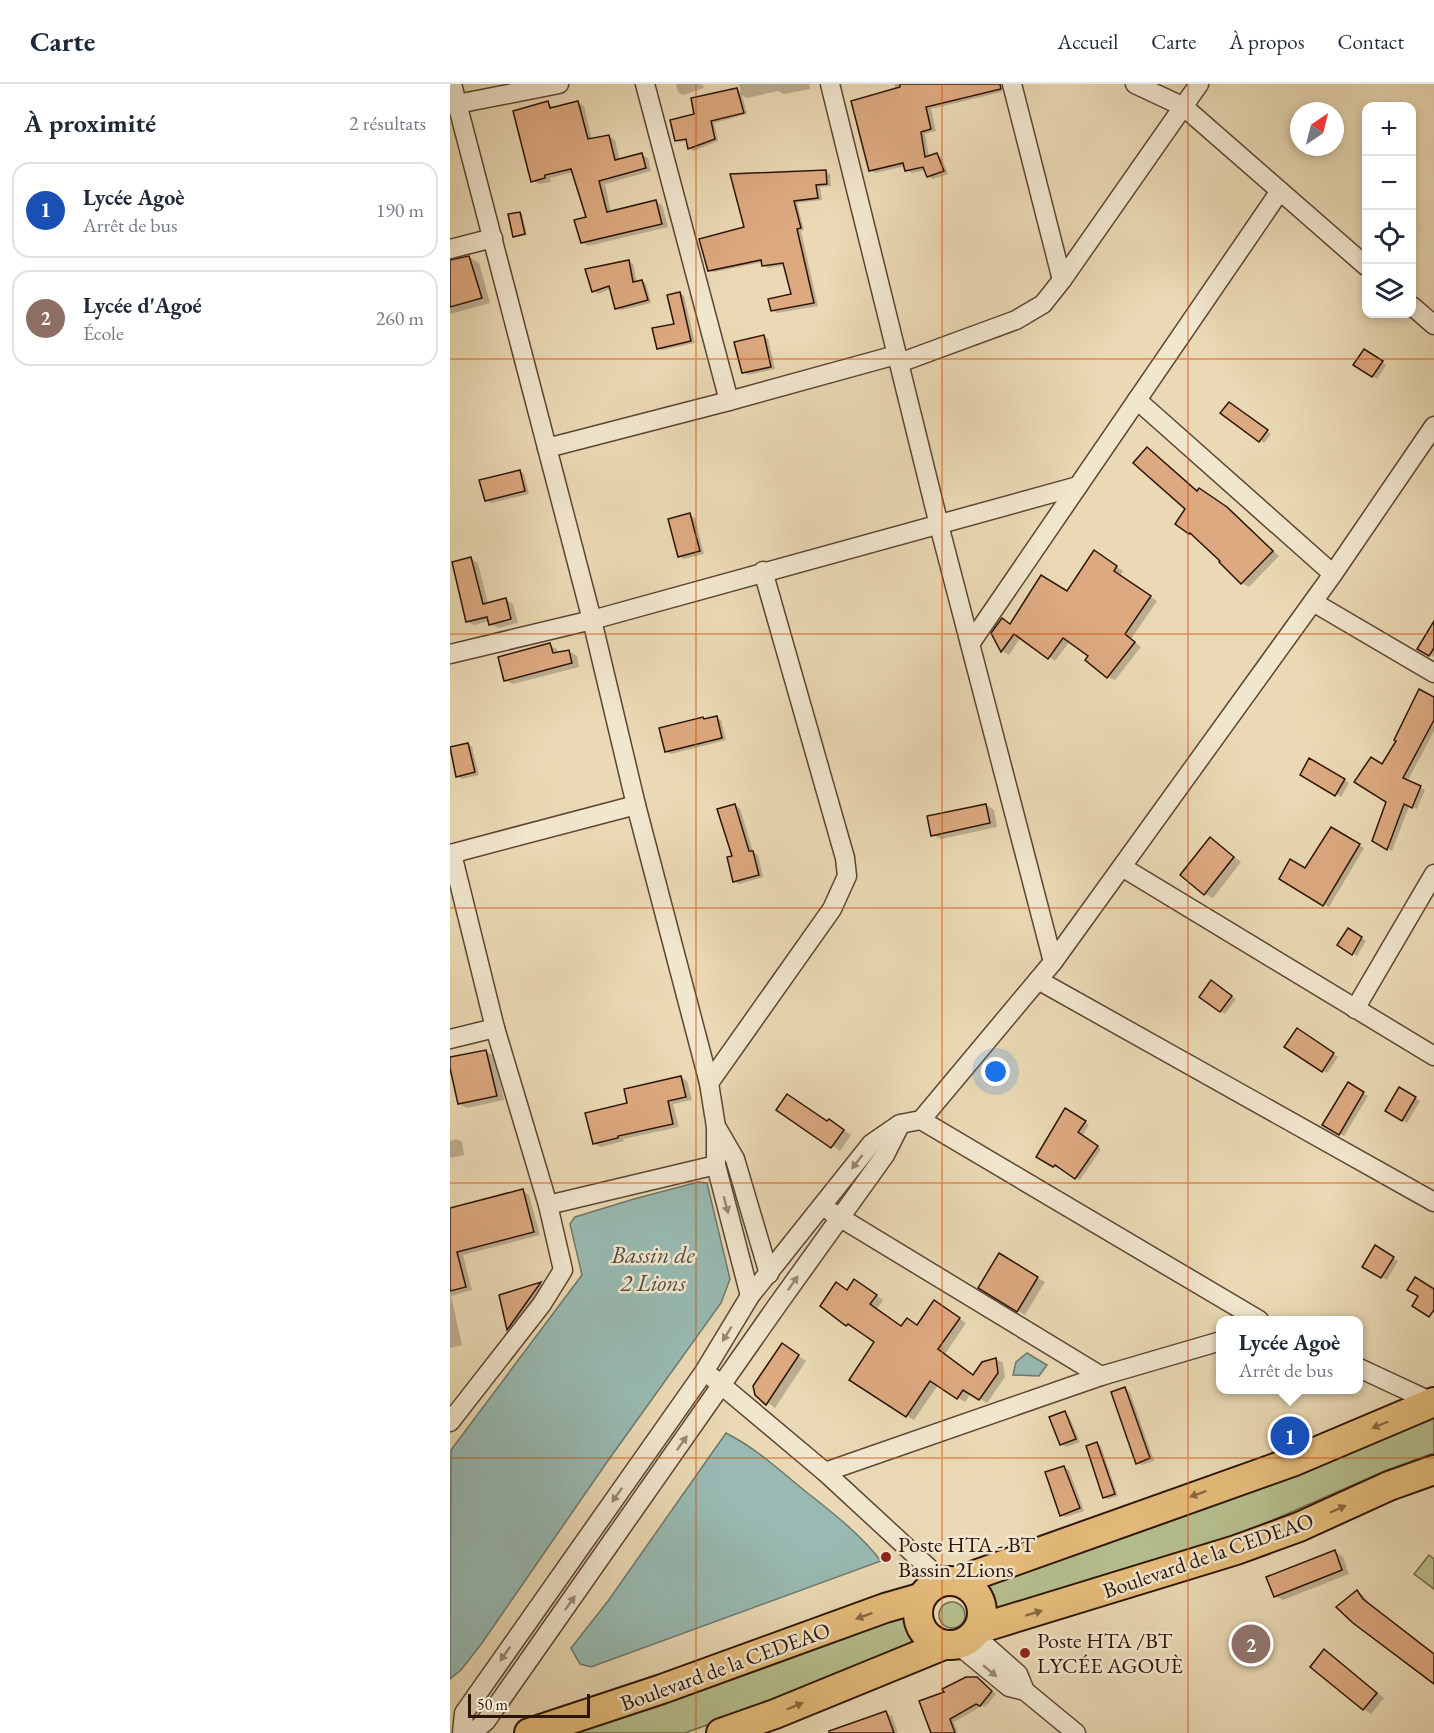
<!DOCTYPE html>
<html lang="fr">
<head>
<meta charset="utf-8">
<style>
  body { margin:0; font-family:"EB Garamond",serif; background:#f2f2f3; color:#1f2937 }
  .controls { position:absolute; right:18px; top:18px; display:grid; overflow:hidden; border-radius:12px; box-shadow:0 3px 9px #0003 }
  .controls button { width:54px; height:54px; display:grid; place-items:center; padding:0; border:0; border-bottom:2px solid #e0e1e3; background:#fff; color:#1f2937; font:30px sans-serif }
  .compass { position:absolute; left:840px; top:18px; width:54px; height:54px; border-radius:50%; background:#fff; box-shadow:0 3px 9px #0003; rotate:35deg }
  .scale { position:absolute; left:18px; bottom:15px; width:122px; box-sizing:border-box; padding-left:6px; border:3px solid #2d1408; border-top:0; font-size:16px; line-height:21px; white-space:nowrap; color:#2d1408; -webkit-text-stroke:4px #f1e6ce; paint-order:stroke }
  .you { position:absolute; left:546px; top:988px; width:21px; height:21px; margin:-15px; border:4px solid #fff; border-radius:50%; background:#1a73e8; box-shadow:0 0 0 9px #1a73e833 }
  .badge { display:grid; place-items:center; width:39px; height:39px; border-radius:50%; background:#8f2418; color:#fff; font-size:20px; font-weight:700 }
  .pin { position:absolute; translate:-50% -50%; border:3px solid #fff; box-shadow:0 2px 6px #0006 }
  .popup { position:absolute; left:766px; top:1232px; width:147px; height:78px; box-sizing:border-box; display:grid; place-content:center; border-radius:12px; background:#fff; filter:drop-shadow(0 2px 4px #0005); font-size:20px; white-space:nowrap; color:#747a83 }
  .popup b { font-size:22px; color:#1f2937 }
  .popup::after { content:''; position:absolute; left:50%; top:100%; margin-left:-12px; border:12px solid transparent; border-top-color:#fff }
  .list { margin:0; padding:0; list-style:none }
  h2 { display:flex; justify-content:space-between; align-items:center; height:78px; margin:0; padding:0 24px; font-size:26px }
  h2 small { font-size:20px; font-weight:400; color:#747a83 }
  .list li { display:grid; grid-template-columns:39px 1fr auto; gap:18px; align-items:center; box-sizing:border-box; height:96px; margin:0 12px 12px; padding:0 12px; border:2px solid #e0e1e3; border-radius:18px }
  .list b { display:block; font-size:22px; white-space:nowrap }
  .list p { margin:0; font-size:20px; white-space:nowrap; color:#747a83 }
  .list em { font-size:20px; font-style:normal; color:#747a83 }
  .icon { flex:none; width:33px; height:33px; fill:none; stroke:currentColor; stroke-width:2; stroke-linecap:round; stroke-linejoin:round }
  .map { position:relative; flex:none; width:984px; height:1649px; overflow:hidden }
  header { display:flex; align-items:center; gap:36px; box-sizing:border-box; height:84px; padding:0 30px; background:#fff; border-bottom:2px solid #e0e1e3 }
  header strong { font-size:28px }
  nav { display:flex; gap:33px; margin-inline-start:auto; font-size:21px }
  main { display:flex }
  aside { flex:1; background:#fff }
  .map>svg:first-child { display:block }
  .green { fill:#b6bf8e; stroke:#726a4b; stroke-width:1.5 }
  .water { fill:#98bab2; stroke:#6d786e; stroke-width:1.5 }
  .shadow { fill:#0003 }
  .building { fill:#dda980; stroke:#2d1408; stroke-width:1.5 }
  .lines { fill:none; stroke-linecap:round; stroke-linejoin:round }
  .street-casing { stroke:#5c4533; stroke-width:21 }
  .primary-casing { stroke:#2d1408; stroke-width:32 }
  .street { stroke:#f1e6ce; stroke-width:18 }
  .primary { stroke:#e5bc7a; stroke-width:28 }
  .oneway { fill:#998875 }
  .oneway2 { fill:#896841 }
  .grid { fill:none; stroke:#cc4f0b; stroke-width:1.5; stroke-opacity:0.55 }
  .poi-dot { fill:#8f2418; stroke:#f1e6ce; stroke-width:2 }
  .labels { text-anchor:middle; stroke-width:5; stroke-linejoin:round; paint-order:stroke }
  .poi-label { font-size:22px; fill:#2d1408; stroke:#f1e6ce; text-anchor:start }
  .street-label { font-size:22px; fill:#2d1408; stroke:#f1e6ce }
  .water-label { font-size:24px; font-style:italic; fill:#524e44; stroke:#f1e6ce }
</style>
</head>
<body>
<header>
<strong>Carte</strong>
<nav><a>Accueil</a><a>Carte</a><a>À propos</a><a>Contact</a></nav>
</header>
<main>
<aside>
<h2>À proximité<small>2 résultats</small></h2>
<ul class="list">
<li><span class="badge" style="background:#1a4fb4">1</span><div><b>Lycée Agoè</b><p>Arrêt de bus</p></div><em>190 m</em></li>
<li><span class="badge" style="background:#8d6e63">2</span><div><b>Lycée d'Agoé</b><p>École</p></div><em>260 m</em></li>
</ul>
</aside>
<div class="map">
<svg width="984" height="1649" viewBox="0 0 984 1649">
  <rect width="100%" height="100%" fill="#ead9b4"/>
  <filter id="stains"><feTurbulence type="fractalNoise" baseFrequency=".00333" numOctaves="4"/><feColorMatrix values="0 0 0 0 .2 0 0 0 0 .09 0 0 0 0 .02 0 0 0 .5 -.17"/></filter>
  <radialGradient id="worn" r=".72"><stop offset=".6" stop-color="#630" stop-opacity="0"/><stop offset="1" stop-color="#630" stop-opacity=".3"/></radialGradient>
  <g class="green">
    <polygon points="984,1331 984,1369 937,1386 782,1454 542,1534 540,1523 532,1502 737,1431"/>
    <polygon points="979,1471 984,1475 984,1505 964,1490"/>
    <circle cx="502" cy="1531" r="13"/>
    <polygon points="456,1527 468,1558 424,1580 235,1649 120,1649"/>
  </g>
  <g class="water">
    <polygon points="248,1098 257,1099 280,1195 271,1219 157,1378 32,1559 11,1586 0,1595 1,1366 132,1191 120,1140 125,1133 184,1115"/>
    <polygon points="577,1269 597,1281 589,1292 563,1291 566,1278"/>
    <path d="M276,1349c31,16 52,36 79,58 27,21 55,43 76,70l-290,106 -11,-3 -9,-16 37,-47z"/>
  </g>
  <g class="shadow">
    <polygon points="226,0 252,0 254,4 233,11 228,8"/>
    <polygon points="289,0 359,0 360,5 334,10 328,7 297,14 292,11 297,30 264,39 268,57 243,67 240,64 238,57 230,58 226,56 246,32 287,6 291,8"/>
    <polygon points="444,0 550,0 552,8 481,25 486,47 475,50 479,73 487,71 492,74 498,90 483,95 478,92 476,86 462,89 457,86 455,82 425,89 420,86 446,6"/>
    <polygon points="98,19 104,24 128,19 134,22 142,56 159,52 165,56 170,77 192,71 198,74 201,87 155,100 161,129 206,118 212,121 218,143 138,162 132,158 137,134 124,88 100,94 101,98 89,100 83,97"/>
    <polygon points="375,88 380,90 381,102 370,103 372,116 347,119 354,146 351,147 368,222 327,229 322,226 343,211 336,181 318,184 313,181 313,178 264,188 259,186 296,145"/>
    <polygon points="70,129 72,130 77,151 67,153 65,152"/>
    <polygon points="19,173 29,179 40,219 0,230 0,177"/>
    <polygon points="179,177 183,180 187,199 192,197 196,200 201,219 171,226 166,224 160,205 148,210 144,207"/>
    <polygon points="230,209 234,212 245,259 212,266 208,264 225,241"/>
    <polygon points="314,253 318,255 325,285 298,291 293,288"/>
    <polygon points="914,267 936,281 927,295 905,281"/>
    <polygon points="784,322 821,350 814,359 810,356"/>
    <polygon points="698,365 748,408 756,410 784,429 829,472 799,503 792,499 771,478 772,477 739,449 737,425"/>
    <polygon points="70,387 74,390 79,410 41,419 36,416"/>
    <polygon points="240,431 245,434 254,470 234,475 229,472"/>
    <polygon points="651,472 673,487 670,492 707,517 681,555 691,563 665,596 658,593 640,572 620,557 605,577 571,553 559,571 552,567 543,549 617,509"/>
    <polygon points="21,475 28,479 38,520 56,516 63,520 68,539 48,544 41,540 40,537 24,541 17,537"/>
    <polygon points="984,540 984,573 969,564"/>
    <polygon points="99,561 107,565 109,570 119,567 127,572 129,583 63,600 55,596"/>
    <polygon points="984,614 984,647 957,698 975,706 967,725 959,722 942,767 924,756 938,718 933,682"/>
    <polygon points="253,634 256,636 266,634 271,636 276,656 221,670 216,667"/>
    <polygon points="18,660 22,663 29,691 12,695 7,692 0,665"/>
    <polygon points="860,676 899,699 891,713 852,690"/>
    <polygon points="536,721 544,726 547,743 491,755 483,751"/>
    <polygon points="285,722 290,724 303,768 308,771 313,793 289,800 284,797"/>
    <polygon points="882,745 914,764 879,823 831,795 856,786"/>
    <polygon points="768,760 791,778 763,814 755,810"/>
    <polygon points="898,846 916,857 907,872 889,861"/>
    <polygon points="766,901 786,915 775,930 770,927"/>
    <polygon points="852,949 888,973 877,989 872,986"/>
    <polygon points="36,967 44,972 54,1016 17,1024 9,1020 0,975"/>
    <polygon points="231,993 237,997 242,1016 223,1020 229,1043 173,1055 174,1057 150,1063 144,1059 179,1020"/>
    <polygon points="898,1000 918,1012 894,1052 874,1041"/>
    <polygon points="950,1005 970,1017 957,1039 937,1027"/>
    <polygon points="328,1026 387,1041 401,1051 390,1067"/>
    <polygon points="616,1026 639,1041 632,1052 651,1065 630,1096 610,1083 608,1085 588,1073"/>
    <polygon points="7,1055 12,1058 14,1071 0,1074 0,1057"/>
    <polygon points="73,1107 79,1111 90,1151 13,1171 22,1206 1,1212 12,1261 0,1264 0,1123 1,1126"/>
    <polygon points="925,1163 948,1177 937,1196 914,1182"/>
    <polygon points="549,1171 595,1198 575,1231 530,1203"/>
    <polygon points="90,1199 94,1202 62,1248 58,1245 51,1212"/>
    <polygon points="412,1201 433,1216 427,1225 452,1243 467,1243 491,1222 516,1239 495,1270 524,1292 546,1275 553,1279 555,1293 537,1319 521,1309 515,1318 488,1301 464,1336 402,1296 426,1258 405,1243 404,1245 397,1241 398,1207"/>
    <polygon points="340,1266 356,1277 325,1324 306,1310"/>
    <polygon points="675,1305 680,1308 704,1377 692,1381 687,1379"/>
    <polygon points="614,1329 619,1332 630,1358 616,1363 611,1360"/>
    <polygon points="647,1359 651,1362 668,1412 658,1415 654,1413"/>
    <polygon points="614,1384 619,1386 634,1427 616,1433 612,1431"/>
    <polygon points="885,1468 893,1473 899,1490 833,1516 825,1512"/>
    <polygon points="907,1508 914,1512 920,1521 984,1569 984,1598 960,1579"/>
    <polygon points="875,1567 934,1614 921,1630 913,1625"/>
    <polygon points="532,1598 546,1610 535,1623 532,1622 504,1638 508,1649 482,1649"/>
    <polygon points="436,1629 442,1632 448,1649 382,1649"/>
  </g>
  <g class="building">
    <polygon points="450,0 550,0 551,5 476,23 481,45 471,48 475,73 487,69 494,87 477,93 473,83 455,87 453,79 419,87 401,17 450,3"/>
    <polygon points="287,4 294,29 261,37 265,55 238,65 236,55 225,57 220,36 244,30 241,14"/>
    <polygon points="98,17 100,24 128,17 138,55 159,51 165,76 192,69 196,84 149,97 157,128 206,116 212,140 131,159 124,136 136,133 121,85 95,91 95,94 81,98 63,27"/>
    <polygon points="376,86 377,100 366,101 368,114 344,117 351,144 347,145 364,219 321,227 318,215 341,210 333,179 312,182 311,176 258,187 249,155 294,143 280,90"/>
    <polygon points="70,128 75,150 63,153 58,130"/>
    <polygon points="19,172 32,214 0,223 0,176"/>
    <polygon points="179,176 183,198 192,196 198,216 165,225 159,202 142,208 135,185"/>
    <polygon points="230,208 241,257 207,265 202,244 224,240 217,211"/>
    <polygon points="314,251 321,283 292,289 284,258"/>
    <polygon points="914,265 933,277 922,293 903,281"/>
    <polygon points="779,318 818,346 809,358 770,329"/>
    <polygon points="697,363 747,407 749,404 777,423 823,467 791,500 769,478 770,477 740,449 739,450 725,440 735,425 683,379"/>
    <polygon points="70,386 75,407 35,417 29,396"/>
    <polygon points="240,429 250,467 228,473 218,435"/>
    <polygon points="644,466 667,482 664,487 701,512 675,550 685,558 657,594 635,576 638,572 613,554 598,575 564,550 551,568 541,549 552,534 560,540 591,491 617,507"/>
    <polygon points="21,473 33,520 56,514 61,535 39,541 37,533 16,538 2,478"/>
    <polygon points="984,537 984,564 979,572 967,565"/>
    <polygon points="100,559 103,569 119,566 122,579 54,597 48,573"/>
    <polygon points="969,605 984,613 984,636 953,694 971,702 962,724 954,720 937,766 922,757 936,718 904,698 921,673 932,680 946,657 944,656"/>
    <polygon points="267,632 272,654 215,668 209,644 253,633 254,635"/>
    <polygon points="18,659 25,688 6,693 0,663"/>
    <polygon points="859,674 895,695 885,712 850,691"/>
    <polygon points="285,720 299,767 303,767 309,791 283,798 277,773 282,772 267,725"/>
    <polygon points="536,720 540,739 481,752 477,732"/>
    <polygon points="881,743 910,760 873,822 829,795 840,775 855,784"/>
    <polygon points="760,753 784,773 754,811 730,791"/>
    <polygon points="898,844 912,853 902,871 887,861"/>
    <polygon points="761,896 782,912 770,928 749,913"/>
    <polygon points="847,944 884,969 872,988 834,963"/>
    <polygon points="36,966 47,1012 8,1020 0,984 0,973"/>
    <polygon points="231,992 236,1013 218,1017 223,1040 168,1052 168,1054 143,1060 135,1029 177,1019 174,1005"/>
    <polygon points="898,998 914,1008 889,1051 872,1041"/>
    <polygon points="949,1003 966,1013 952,1037 935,1027"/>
    <polygon points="337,1010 377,1037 379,1035 394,1046 381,1064 326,1026"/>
    <polygon points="615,1024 636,1037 628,1048 648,1062 625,1095 605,1081 603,1083 586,1073"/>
    <polygon points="73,1105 84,1148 7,1168 16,1203 0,1207 0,1124"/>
    <polygon points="925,1161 944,1173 931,1194 912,1183"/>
    <polygon points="549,1169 588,1193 567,1228 528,1204"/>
    <polygon points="965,1193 984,1205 984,1226 979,1233 962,1222 968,1212 957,1206"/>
    <polygon points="404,1195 427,1211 420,1220 451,1242 457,1234 467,1241 484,1216 510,1234 488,1265 523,1291 532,1278 546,1274 548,1289 529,1316 513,1306 507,1315 480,1297 456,1333 399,1296 424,1258 398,1240 396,1242 370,1222 386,1198 397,1206"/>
    <polygon points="91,1198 57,1246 49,1211"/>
    <polygon points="332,1259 349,1271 316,1321 305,1311 303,1302"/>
    <polygon points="675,1303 700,1374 686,1380 661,1308"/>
    <polygon points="615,1327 626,1355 610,1361 599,1333"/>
    <polygon points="647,1358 665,1410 653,1414 636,1362"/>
    <polygon points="614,1382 630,1424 610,1432 595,1388"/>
    <polygon points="885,1466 892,1486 824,1513 816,1493"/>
    <polygon points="907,1506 913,1515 984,1570 984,1600 903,1539 886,1523"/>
    <polygon points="874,1565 927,1609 913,1626 860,1583"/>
    <polygon points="516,1593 527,1593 542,1607 530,1622 526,1620 500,1635 505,1649 481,1649 469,1617 494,1608 492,1605"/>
    <polygon points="436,1627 444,1649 379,1649 379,1647"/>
  </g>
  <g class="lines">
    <defs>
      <g id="street">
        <polyline points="2,0 142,536 186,721 259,999 266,1043 266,1081 300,1212"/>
        <polyline points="195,0 279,317"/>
        <polyline points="380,0 489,441 603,878"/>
        <polyline points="562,0 612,196"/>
        <polyline points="685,0 734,23 916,182"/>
        <polyline points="7,20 109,0"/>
        <polyline points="0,165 43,154"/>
        <polyline points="962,222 984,241"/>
        <polyline points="449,279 566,236 593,220 612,196 749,0"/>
        <polyline points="687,316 883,490"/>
        <polyline points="97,364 279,317 446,271"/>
        <polyline points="863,518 984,589"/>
        <polyline points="520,560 830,107"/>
        <polyline points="0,570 142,536 628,402"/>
        <polyline points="0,770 186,721"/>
        <polyline points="672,783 984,972"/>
        <polyline points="588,896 984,1118"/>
        <polyline points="905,925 984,790"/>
        <polyline points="0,955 45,944"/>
        <polyline points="259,999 382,825 397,792 395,774 313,487"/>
        <polyline points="471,1036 809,1236"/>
        <polyline points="267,1044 285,1075 319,1190"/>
        <polyline points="98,1121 266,1081"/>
        <polyline points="381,1128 651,1292"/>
        <polyline points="909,1284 982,1318"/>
        <polyline points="263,1294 375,1388 492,1496"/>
        <polyline points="0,1338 92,1220 113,1186 98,1121 45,944 2,770"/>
        <polyline points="375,1388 651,1292 771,1257"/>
        <polyline points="524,1551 568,1590 575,1607"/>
        <polyline points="508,1561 559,1603 575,1607 626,1649"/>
        <polyline points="12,1649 14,1629 254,1288 300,1212 421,1060 450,1040 471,1036 603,878 883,490 984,342"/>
        <polyline points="22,1649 36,1637 326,1223 435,1071 450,1041"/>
      </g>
      <g id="primary">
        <circle cx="500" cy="1529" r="32"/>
        <polyline points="508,1497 842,1378 984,1318"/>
        <polyline points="528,1545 786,1466 849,1443 939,1402 984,1386"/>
        <polyline points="79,1649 212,1605 435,1524 470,1514"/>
        <polyline points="271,1649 325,1630 494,1561"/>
      </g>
    </defs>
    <use href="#street" class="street-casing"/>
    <use href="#primary" class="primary-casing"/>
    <use href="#street" class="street"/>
    <use href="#primary" class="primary"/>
  </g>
  <defs><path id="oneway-solid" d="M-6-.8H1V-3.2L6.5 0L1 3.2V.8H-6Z" transform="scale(1.5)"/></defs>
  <g class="oneway">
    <use href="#oneway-solid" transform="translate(407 1078) rotate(128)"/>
    <use href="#oneway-solid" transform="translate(276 1121) rotate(75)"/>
    <use href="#oneway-solid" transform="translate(343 1199) rotate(-55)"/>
    <use href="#oneway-solid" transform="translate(277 1250) rotate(121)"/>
    <use href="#oneway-solid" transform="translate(232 1359) rotate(-55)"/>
    <use href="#oneway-solid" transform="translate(167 1411) rotate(125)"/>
    <use href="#oneway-solid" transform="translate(120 1519) rotate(-55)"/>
    <use href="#oneway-solid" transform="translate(55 1570) rotate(125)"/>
    <use href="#oneway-solid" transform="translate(540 1587) rotate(40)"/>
  </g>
  <g class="oneway2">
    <use href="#oneway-solid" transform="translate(930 1341) rotate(157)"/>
    <use href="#oneway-solid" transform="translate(748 1410) rotate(160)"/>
    <use href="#oneway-solid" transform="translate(888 1425) rotate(-24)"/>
    <use href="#oneway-solid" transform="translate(584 1529) rotate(-17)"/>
    <use href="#oneway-solid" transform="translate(414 1532) rotate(160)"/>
    <use href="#oneway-solid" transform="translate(345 1622) rotate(-23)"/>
  </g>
  <path class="grid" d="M246,0v1649M492,0v1649M738,0v1649M0,275h984M0,550h984M0,824h984M0,1099h984M0,1374h984"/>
  <g class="poi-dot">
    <circle cx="436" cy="1473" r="6"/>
    <circle cx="575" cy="1569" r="6"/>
  </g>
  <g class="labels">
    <g class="poi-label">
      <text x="448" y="1468">Poste HTA - BT<tspan x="448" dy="25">Bassin 2Lions</tspan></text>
      <text x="587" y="1564">Poste HTA /BT<tspan x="587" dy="25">LYCÉE AGOUÈ</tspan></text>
    </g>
    <g class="street-label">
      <text transform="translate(758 1471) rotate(-19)" y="8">Boulevard de la CEDEAO</text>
      <text transform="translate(275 1582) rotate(-20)" y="8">Boulevard de la CEDEAO</text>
    </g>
    <g class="water-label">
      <text x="203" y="1179">Bassin de<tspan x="203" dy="28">2 Lions</tspan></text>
    </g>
  </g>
  <rect width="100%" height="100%" filter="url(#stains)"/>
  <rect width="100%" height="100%" fill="url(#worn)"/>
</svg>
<div class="controls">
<button>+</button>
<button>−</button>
<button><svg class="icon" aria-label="locate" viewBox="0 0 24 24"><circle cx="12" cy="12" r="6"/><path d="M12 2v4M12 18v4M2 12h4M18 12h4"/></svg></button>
<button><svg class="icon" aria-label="layers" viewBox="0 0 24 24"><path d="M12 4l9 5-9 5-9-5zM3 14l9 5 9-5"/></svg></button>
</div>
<svg class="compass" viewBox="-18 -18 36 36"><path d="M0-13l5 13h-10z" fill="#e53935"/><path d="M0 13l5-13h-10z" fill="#747a83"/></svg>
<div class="scale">50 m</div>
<div class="you"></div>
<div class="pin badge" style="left:840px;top:1352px;background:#1a4fb4">1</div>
<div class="popup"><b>Lycée Agoè</b>Arrêt de bus</div>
<div class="pin badge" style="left:801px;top:1560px;background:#8d6e63">2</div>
</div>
</main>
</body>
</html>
